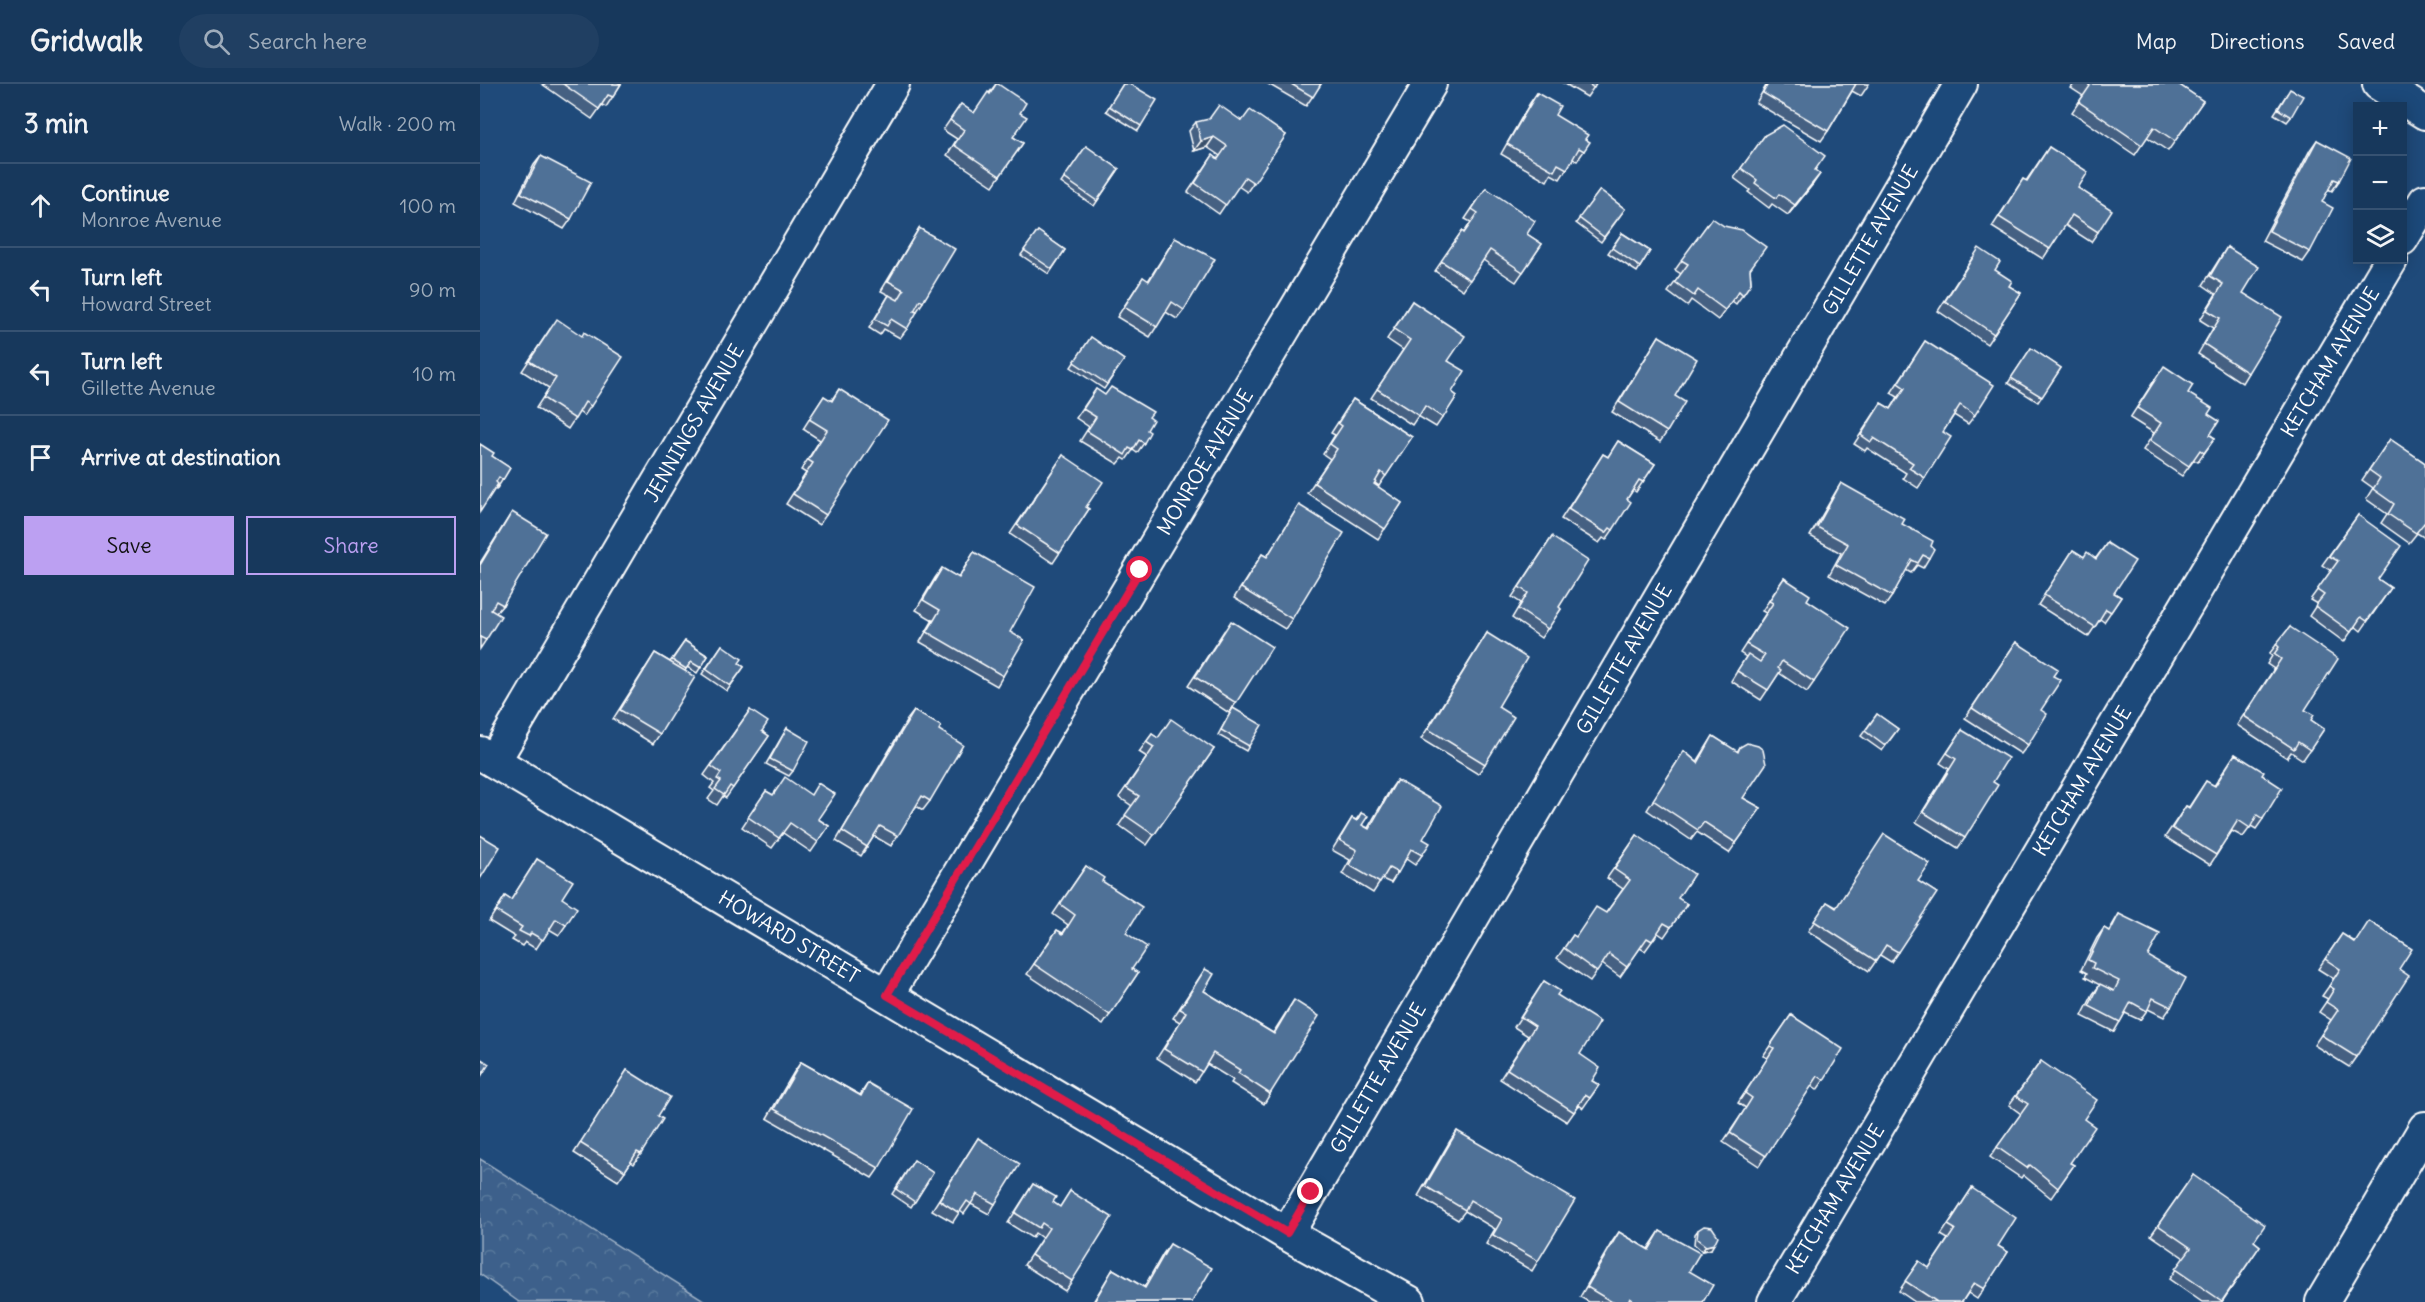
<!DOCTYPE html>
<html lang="en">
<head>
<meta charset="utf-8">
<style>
  body { margin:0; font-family:Delius,sans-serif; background:#203f62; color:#f1f3f6 }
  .controls { position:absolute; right:18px; top:18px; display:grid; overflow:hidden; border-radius:0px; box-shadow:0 3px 15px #0003 }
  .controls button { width:54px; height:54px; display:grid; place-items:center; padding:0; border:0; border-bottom:2px solid #365272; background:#17385c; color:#f1f3f6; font:30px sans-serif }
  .stop { position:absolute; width:18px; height:18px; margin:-14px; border:4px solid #e11d48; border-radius:50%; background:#fff }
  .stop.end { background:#e11d48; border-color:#fff; box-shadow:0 2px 6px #0008 }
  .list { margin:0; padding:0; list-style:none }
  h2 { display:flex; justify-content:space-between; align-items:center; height:78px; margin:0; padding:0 24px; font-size:26px }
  h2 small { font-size:20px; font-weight:400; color:#9eacbb }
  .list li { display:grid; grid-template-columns:39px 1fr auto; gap:18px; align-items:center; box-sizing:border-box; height:84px; padding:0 24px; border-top:2px solid #365272 }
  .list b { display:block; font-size:22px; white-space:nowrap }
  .list p { margin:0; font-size:20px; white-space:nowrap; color:#9eacbb }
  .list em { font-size:20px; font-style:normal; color:#9eacbb }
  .actions { display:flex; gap:12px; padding:18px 24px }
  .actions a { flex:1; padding:14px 0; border:2px solid #bca0f2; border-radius:0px; text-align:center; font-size:21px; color:#bca0f2 }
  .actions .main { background:#bca0f2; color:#111 }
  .icon { flex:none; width:33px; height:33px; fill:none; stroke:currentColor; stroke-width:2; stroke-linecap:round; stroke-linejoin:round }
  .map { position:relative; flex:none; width:1945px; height:1218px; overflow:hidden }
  header { display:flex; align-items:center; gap:36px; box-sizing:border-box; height:84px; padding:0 30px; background:#17385c; border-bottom:2px solid #365272 }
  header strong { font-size:28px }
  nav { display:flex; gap:33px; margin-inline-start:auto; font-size:21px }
  .search { width:420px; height:54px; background:#203f62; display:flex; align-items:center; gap:15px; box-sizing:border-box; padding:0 21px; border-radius:33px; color:#9eacbb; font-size:22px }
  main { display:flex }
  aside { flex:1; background:#17385c }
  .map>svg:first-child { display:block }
  .forest { fill:url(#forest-crowns); stroke:#9eb0c5; stroke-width:1.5 }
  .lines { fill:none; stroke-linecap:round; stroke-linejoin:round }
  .street-casing { stroke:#fff; stroke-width:36 }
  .street { stroke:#1f4a7a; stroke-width:32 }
  .wall { fill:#456182; stroke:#fff; stroke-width:1.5 }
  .shaded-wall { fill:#384f6a; stroke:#fff; stroke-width:1.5 }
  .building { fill:#507197; stroke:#fff; stroke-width:1.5 }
  .route { stroke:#e11d48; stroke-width:8 }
  .labels { text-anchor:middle; stroke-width:4.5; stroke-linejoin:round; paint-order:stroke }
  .street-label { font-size:20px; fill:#fff; stroke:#1f4a7a }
</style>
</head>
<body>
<header>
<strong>Gridwalk</strong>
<div class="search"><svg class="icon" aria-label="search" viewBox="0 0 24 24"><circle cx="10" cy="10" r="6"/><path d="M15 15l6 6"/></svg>Search here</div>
<nav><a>Map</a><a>Directions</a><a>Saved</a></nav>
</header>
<main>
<aside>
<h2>3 min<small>Walk · 200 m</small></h2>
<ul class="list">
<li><svg class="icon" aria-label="ahead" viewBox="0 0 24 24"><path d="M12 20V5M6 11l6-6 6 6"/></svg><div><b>Continue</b><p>Monroe Avenue</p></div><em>100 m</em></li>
<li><svg class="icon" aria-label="left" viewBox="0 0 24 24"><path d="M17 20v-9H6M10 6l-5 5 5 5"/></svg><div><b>Turn left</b><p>Howard Street</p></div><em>90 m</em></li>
<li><svg class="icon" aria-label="left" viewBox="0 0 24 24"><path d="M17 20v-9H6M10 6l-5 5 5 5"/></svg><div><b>Turn left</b><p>Gillette Avenue</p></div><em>10 m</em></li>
<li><svg class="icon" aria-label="arrive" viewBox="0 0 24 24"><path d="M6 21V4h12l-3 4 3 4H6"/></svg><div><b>Arrive at destination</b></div></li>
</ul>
<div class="actions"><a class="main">Save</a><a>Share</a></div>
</aside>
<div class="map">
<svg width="1945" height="1218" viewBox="0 0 1945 1218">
  <defs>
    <pattern id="forest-crowns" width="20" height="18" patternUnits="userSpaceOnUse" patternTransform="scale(1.5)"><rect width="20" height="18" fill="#3c618b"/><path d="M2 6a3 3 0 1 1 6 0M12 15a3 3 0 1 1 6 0" fill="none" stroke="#59799c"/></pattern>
  </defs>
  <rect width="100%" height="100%" fill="#1f4a7a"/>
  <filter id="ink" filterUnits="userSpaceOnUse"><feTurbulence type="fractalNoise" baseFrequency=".0167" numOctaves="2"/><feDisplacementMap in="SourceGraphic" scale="12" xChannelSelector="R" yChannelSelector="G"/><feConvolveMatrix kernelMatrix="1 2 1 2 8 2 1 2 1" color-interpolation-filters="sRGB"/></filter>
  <g filter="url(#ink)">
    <polygon class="forest" points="0,1075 227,1218 39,1218 0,1190"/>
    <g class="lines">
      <defs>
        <g id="street">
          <polyline points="1899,0 1945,29"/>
          <polyline points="1922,155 1945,117"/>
          <polyline points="0,669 807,1150 929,1218"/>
          <polyline points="14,677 413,0"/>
          <polyline points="407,911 950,0"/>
          <polyline points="807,1150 1481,0"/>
          <polyline points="1294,1218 1911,176"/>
          <polyline points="1842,1218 1945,1044"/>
        </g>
      </defs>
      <use href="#street" class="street-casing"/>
      <use href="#street" class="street"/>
    </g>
    <g class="wall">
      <polygon points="62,0 141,0 126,23 122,21 112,35"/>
      <polygon points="516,0 540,29 533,53 543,59 513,102 467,71 477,55 463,46 481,20 494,29"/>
      <polygon points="643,0 661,42 658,47 626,27"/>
      <polygon points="788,0 841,0 826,22"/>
      <polygon points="1085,0 1116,0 1107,13"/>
      <polygon points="1287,0 1389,0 1381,12 1372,7 1348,47 1341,57 1276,19"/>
      <polygon points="1594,0 1698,0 1723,17 1688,67 1667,53 1655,71 1592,28 1603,12 1591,4"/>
      <polygon points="1057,9 1075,31 1105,55 1104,67 1097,77 1093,75 1080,95 1071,90 1067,97 1021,70 1050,19"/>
      <polygon points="1807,10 1811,33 1807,38 1794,30"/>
      <polygon points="762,37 806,51 767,108 758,102 739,130 708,108 733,71 738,75 740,72 727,63 714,67 709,47 716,38"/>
      <polygon points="1285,51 1335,86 1333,100 1308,131 1292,120 1289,124 1268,108 1270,106 1254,94"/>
      <polygon points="1837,56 1859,97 1852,107 1848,105 1842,118 1830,168 1823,178 1782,157 1830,66"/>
      <polygon points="606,62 639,85 614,122 581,99"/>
      <polygon points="1569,63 1598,104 1618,148 1611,158 1585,141 1563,175 1512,143 1543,95 1546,97"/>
      <polygon points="61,72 91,135 84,145 35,118 54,81"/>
      <polygon points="1006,104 1047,150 1062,160 1036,198 1003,176 983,206 955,187 982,147 984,149 991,138 985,135"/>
      <polygon points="1120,106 1145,125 1121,158 1096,139"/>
      <polygon points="1232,134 1270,185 1271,199 1256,220 1252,217 1238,236 1211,216 1207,222 1188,208 1201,190 1195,186"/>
      <polygon points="439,144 443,218 437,227 434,226 427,245 420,254 404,245 400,251 389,244 409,211 401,207"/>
      <polygon points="558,147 585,166 569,190 541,171"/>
      <polygon points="1142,149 1170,167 1157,188 1128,169"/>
      <polygon points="695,154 704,226 697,235 686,228 670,253 637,233 663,193 668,197"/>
      <polygon points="1747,163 1763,209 1768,289 1762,299 1718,270 1733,244 1720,236 1736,210 1723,201"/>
      <polygon points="1492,174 1529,202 1541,209 1507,260 1458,227"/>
      <polygon points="932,217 968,277 972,308 977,312 956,343 938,332 932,341 891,314 923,266 907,255"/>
      <polygon points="70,245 111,322 104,332 99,328 88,345 56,324 69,304 42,287"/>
      <polygon points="1179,252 1195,312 1187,348 1180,358 1132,328"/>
      <polygon points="611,253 644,276 624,305 591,283"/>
      <polygon points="1445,257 1495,331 1488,340 1474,331 1463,348 1445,394 1438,404 1423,394 1426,389 1387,364 1385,367 1374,360 1401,319 1411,325 1418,313 1411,309"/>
      <polygon points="1551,264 1581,284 1558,318 1528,299"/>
      <polygon points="1677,292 1708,309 1728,330 1730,351 1735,354 1718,378 1714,376 1702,392 1663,366 1674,349 1650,334"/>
      <polygon points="359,305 346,431 339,441 306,420 326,389 321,386 340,356 323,345 344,312 351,317"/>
      <polygon points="616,305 625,311 669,333 664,359 657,369 653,366 646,376 643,374 638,380 600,357 609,343 596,334"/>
      <polygon points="873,315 932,353 899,402 894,398 894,400 922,419 898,455 827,409 850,375 843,370 855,351 851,349"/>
      <polygon points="1910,355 1945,379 1945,454 1937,449 1929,459 1901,439 1907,430 1886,415 1893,404 1882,396"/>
      <polygon points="1138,357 1175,380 1156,408 1153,406 1147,415 1133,446 1126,456 1123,454 1119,459 1081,435 1123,370 1128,373"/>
      <polygon points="583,371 606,423 609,425 573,479 530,450"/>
      <polygon points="12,372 30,384 16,406 15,405"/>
      <polygon points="1361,399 1422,440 1451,462 1449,474 1443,484 1437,481 1431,489 1426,486 1412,512 1405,522 1349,491 1361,469 1330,452 1355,409"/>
      <polygon points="819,421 812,535 805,545 754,514 782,470 787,473"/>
      <polygon points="32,428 23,521 16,529 6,556 0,565 0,479"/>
      <polygon points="1878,431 1898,495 1911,504 1881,547 1875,542 1864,558 1829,532 1837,520 1830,516 1851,487 1842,481"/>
      <polygon points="1072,453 1079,523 1081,525 1061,554 1032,534 1041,519 1032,513"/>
      <polygon points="1627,459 1634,509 1641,513 1624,538 1620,535 1608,553 1558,521 1593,466 1604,473 1616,474"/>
      <polygon points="494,468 530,548 523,592 517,602 440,558 453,536 436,526 455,494 462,484 478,494"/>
      <polygon points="1304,494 1327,516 1334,598 1327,608 1299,589 1281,616 1251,597 1266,573 1260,569 1286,529 1282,527"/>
      <polygon points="1810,543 1825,626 1831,636 1844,645 1823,676 1811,668 1807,674 1757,641 1794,585 1787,580 1792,572 1789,570"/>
      <polygon points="744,547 756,619 749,629 708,602"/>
      <polygon points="1007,549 1018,623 1005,680 998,690 941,655"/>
      <polygon points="205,557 228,572 217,589 207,583 205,587 180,650 173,660 133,635 175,569 190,578"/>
      <polygon points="1536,558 1573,592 1548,661 1541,670 1485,634"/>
      <polygon points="242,561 259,579 264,583 247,607 222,590"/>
      <polygon points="753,624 769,662 766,667 738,651"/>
      <polygon points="270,626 282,647 289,652 246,714 243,712 237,721 228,715 234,707 230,704 234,699 224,691"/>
      <polygon points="434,627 459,646 450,717 443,726 436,722 411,762 394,752 381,772 356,757 427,636"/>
      <polygon points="1397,630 1418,645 1402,667 1381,652"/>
      <polygon points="307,644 313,687 309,692 286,680"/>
      <polygon points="1482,646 1485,754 1478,764 1436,738 1469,685 1460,679"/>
      <polygon points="672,650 678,654 734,665 667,761 639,741 652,722 639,713 667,673 659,668"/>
      <polygon points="1233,652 1257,668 1260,663 1263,714 1281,724 1249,769 1217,748 1211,756 1167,726 1204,667 1217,678"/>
      <polygon points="1755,670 1782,691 1783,735 1776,745 1771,742 1763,753 1752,747 1730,781 1685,753 1706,722 1709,723 1726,697 1734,702"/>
      <polygon points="917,696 943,755 942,771 935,781 926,775 911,799 902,795 893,809 862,790 870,776 852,766 872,734 876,736 881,729 882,741 888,744 910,706"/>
      <polygon points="286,707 293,711 338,735 349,742 331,768 303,749 292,764 262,743"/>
      <polygon points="1157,751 1198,814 1207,820 1184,853 1178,849 1165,867 1160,864 1140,893 1122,880 1110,897 1077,874 1093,851 1096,853 1126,829 1143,805 1127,794"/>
      <polygon points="57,775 82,814 86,841 79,851 69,845 56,865 45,858 42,862 32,856 35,853 9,837 25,812 31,816"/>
      <polygon points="606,782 622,797 646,849 652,885 658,889 623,941 547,890 577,846 583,849 588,841 573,830"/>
      <polygon points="1438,797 1418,868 1411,878 1400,871 1389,887 1328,847 1347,818 1356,823"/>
      <polygon points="1639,830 1668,872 1691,923 1684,933 1668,925 1660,936 1645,929 1634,948 1602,932 1613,910 1620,901 1605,893 1607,889 1601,886 1617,854 1624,844 1629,847"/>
      <polygon points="1862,850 1919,885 1876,973 1869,983 1834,961 1851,936 1839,928 1848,915 1842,912 1854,895 1838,885"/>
      <polygon points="725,885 724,907 793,949 814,916 790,1010 784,1020 751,999 753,996 727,980 715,998 677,974 700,938 693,934"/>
      <polygon points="1064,897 1077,911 1100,970 1112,997 1119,1001 1103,1024 1099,1021 1087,1038 1020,995 1048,952 1034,943"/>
      <polygon points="1311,931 1344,996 1337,1006 1331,1002 1279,1082 1243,1058 1266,1024 1258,1019 1288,974 1283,972"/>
      <polygon points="1561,977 1604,1035 1590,1079 1594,1081 1571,1114 1543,1091 1541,1094 1510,1073 1541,1030 1529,1021"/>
      <polygon points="321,978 380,1011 388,999 399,1084 392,1094 287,1034 314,988"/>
      <polygon points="147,986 178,1032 161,1070 154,1080 151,1078 138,1097 94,1069"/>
      <polygon points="977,1047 1058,1177 1052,1187 1006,1160 1015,1145 985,1127 978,1136 938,1112 970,1057"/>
      <polygon points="498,1054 515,1120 509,1130 491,1120 484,1130 480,1127 473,1138 452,1126"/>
      <polygon points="434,1076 453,1089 431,1123 412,1110"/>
      <polygon points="1713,1091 1774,1157 1780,1162 1742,1218 1722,1218 1689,1195 1704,1174 1671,1151"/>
      <polygon points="553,1100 573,1118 580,1123 590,1107 592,1197 585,1207 544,1181 562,1154 555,1149 552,1154 528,1139"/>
      <polygon points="1492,1104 1518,1162 1528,1168 1497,1215 1488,1209 1482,1218 1435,1218 1419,1207 1439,1177 1449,1184 1468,1155 1461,1151"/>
      <polygon points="1218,1146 1231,1165 1222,1167 1214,1160 1215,1150"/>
      <polygon points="1180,1147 1209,1187 1223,1218 1109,1218 1100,1213 1132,1158 1139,1148 1168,1165"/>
      <polygon points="690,1160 712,1218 613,1218 633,1185 664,1203 683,1170"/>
    </g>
    <g class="shaded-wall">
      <polygon points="734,53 727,63 714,67 721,57"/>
      <polygon points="1340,90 1333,100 1308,131 1315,121"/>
      <polygon points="1234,1160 1231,1165 1222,1167 1226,1162"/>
    </g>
    <g class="building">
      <polygon points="83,0 141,0 133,13 128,11 119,25"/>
      <polygon points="516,0 518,0 546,19 540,29 547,33 533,53 543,59 520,92 474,61 484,46 470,36 481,20 494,29 508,8 510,10"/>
      <polygon points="643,0 650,0 677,16 661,42 629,22"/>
      <polygon points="811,0 841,0 833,13"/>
      <polygon points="1108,0 1116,0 1114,4"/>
      <polygon points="1288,0 1376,0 1348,47 1283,9"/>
      <polygon points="1607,0 1698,0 1723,17 1695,57 1674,43 1662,61 1599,18 1610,2"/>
      <polygon points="1810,5 1823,12 1811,33 1798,25"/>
      <polygon points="1057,9 1080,22 1075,31 1108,51 1105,55 1110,58 1104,67 1099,64 1087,85 1078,80 1074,87 1027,60"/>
      <polygon points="739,21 762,37 770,26 806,51 774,99 765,93 746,121 715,99 733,71 738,75 747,62 734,53 721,57 716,38 729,35"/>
      <polygon points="1303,41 1345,72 1335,86 1340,90 1315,121 1299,110 1296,114 1275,99 1277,96 1261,84 1285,51"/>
      <polygon points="1837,56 1871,74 1859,97 1854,95 1842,118 1853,124 1830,168 1789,147"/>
      <polygon points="606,62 639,85 617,117 584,94"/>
      <polygon points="1569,63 1608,88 1598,104 1632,126 1618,148 1592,131 1570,165 1519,133 1543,95 1547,97"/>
      <polygon points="61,72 111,98 91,135 41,109"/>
      <polygon points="1006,104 1055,137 1047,150 1062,160 1043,188 1010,166 990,196 961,177 982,147 984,149 998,129 992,125"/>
      <polygon points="1120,106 1145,125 1124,153 1099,134"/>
      <polygon points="1232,134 1244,142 1262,146 1286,163 1270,185 1271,199 1263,211 1259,207 1245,226 1218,206 1214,212 1195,198 1208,180 1201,176"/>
      <polygon points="439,144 475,165 443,218 440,216 434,227 437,228 427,245 411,235 407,242 395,235 409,211 418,216 424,206 408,197"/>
      <polygon points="558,147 585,166 572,185 544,166"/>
      <polygon points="1142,149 1170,167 1160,183 1132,164"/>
      <polygon points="695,154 735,175 704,226 692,218 677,243 644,223 663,193 669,197"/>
      <polygon points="1747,163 1779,183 1763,209 1802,233 1768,289 1724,260 1740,234 1727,226 1743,200 1730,192"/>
      <polygon points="1499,164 1520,178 1515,186 1532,197 1529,202 1541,209 1514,250 1465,217"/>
      <polygon points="932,217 985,252 968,277 985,287 972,308 977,312 963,334 945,322 939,332 897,305 930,256 914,245"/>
      <polygon points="77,235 102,252 104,248 143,273 111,322 105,318 95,335 63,314 76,294 49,277"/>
      <polygon points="1179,252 1217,275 1195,312 1205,318 1187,348 1139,318"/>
      <polygon points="611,253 644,276 627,300 594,278"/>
      <polygon points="1445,257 1514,301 1495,331 1480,321 1463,348 1471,353 1445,394 1429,384 1433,379 1394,354 1391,358 1381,351 1401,319 1411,325 1425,304 1418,299"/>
      <polygon points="1551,264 1581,284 1562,313 1531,294"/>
      <polygon points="1684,282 1713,301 1708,309 1732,324 1728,330 1739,337 1730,351 1735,354 1724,369 1720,366 1709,382 1670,356 1681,339 1657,324"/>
      <polygon points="631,303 673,328 669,333 673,336 667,346 670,348 664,359 659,356 653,366 649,364 645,371 607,347 616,333 603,325 616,305 625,311"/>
      <polygon points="359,305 408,336 346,431 313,410 333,379 328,376 347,346 329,335 344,312 352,317"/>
      <polygon points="873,315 932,353 906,392 901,388 894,400 922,419 905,445 834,399 857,365 850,360 862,342 858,339"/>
      <polygon points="1910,355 1945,379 1945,440 1944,439 1936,449 1908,430 1914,420 1893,405 1900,394 1889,386"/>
      <polygon points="1138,357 1175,380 1163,398 1159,396 1147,415 1151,418 1133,446 1130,444 1126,449 1088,425 1123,370 1128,373"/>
      <polygon points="0,360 14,369 12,372 30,384 23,396 19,393 16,398 18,400 0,428"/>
      <polygon points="583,371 623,398 606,423 609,425 580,469 537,441"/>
      <polygon points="1361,399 1425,435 1422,440 1453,457 1451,462 1454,465 1449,474 1443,471 1438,479 1432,476 1412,512 1356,481 1368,460 1337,443"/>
      <polygon points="819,421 864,449 812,535 761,504 782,470 787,473"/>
      <polygon points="32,428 66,449 23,521 16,517 11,526 21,532 6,556 0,553 0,481"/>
      <polygon points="1878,431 1921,462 1898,495 1911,504 1887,537 1881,533 1871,548 1835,522 1844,511 1837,506 1858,477 1849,472"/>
      <polygon points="1072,453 1108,477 1079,523 1081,525 1068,545 1038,525 1048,509 1039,503"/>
      <polygon points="1627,459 1655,477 1634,509 1641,513 1631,528 1626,525 1615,543 1564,511 1593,466 1604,473 1607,468 1616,475"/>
      <polygon points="494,468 555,503 530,548 544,556 523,592 447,548 460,526 443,516 462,484 479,494"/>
      <polygon points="1304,494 1330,511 1327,516 1370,544 1334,598 1302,577 1298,584 1301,586 1288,606 1257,587 1268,570 1280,578 1285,571 1266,560 1293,519 1289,517"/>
      <polygon points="751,537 792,563 756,619 715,593"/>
      <polygon points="1810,543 1858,575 1825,626 1834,631 1831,636 1844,645 1830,666 1818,658 1814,665 1764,632 1801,575 1794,570 1799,563 1796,560"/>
      <polygon points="1007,549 1047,574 1018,623 1034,633 1005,680 948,645"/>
      <polygon points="205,557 228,572 221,584 211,578 206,585 192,576"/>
      <polygon points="1536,558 1578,585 1573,592 1581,596 1561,626 1567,630 1548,661 1492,624"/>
      <polygon points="242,561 262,575 259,579 264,583 250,602 226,585"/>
      <polygon points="175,569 215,593 180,650 140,626"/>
      <polygon points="753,624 782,641 769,662 741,646"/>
      <polygon points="270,626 288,638 282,647 289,652 253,704 250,702 244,711 235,705 241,697 237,695 241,689 231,682"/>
      <polygon points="434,627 461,642 459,646 483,661 450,717 442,712 418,752 400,742 387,763 362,747"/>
      <polygon points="1397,630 1418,645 1405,662 1385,647"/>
      <polygon points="691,635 734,665 674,751 645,731 659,712 646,704 674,663 666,658 672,650 678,654"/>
      <polygon points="307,644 329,657 313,687 290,675"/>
      <polygon points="1482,646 1528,674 1513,698 1518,701 1485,754 1443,728 1476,675 1467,669"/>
      <polygon points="1233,652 1258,668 1260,663 1267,659 1278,662 1283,666 1286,680 1263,714 1281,724 1256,759 1224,738 1218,746 1173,716 1204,667 1218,679"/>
      <polygon points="1755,670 1784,688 1782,691 1802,704 1783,735 1777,731 1770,744 1758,736 1736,771 1692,744 1706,722 1709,724 1726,697 1735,702"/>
      <polygon points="305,693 331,711 338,699 355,710 338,735 349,742 338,758 310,739 299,754 268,733 286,707 293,711"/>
      <polygon points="917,696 962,722 943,755 950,759 942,771 931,765 918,789 909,784 900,799 869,781 877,766 859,756 872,734 877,737 881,729 888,732 882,741 889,745"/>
      <polygon points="1404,750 1450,780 1438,797 1457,809 1418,868 1406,861 1396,877 1334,837 1347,818 1356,824"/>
      <polygon points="0,751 20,763 0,795"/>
      <polygon points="1157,751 1214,790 1198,814 1207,820 1191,843 1184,839 1172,857 1167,854 1147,883 1129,870 1117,888 1084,864 1093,851 1096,853 1116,823 1126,829 1150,796 1134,785"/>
      <polygon points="57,775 93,797 82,814 97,824 86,841 76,835 63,856 51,849 49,852 39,847 42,843 16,827 25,812 31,816"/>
      <polygon points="606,782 624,794 622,797 662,823 646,849 667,863 652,885 658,889 630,931 554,880 577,846 583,850 595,831 580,820"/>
      <polygon points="1639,830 1680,850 1668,872 1706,894 1691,923 1673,914 1667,927 1651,918 1640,938 1609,922 1620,900 1634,907 1639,897 1612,884 1614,879 1608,876 1624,844 1630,848"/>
      <polygon points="1889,837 1932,865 1919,885 1929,892 1876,973 1841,951 1858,926 1846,918 1854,905 1849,902 1860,885 1845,875 1862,850 1875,859"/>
      <polygon points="725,885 734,890 724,907 794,950 814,916 839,932 790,1010 758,989 760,986 733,969 722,988 684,965 706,928 700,925"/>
      <polygon points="1064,897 1080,907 1077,911 1120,938 1100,970 1120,984 1112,997 1119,1001 1110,1014 1105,1011 1094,1028 1027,985 1055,942 1041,933"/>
      <polygon points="1311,931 1363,965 1344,996 1338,992 1286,1072 1250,1049 1272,1014 1265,1009 1294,964 1290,962"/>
      <polygon points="0,974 9,980 0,994"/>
      <polygon points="1561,977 1617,1016 1604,1035 1615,1043 1590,1079 1594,1081 1578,1104 1550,1081 1547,1084 1517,1063 1548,1020 1536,1012"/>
      <polygon points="321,978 381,1012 388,999 433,1025 399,1084 294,1025"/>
      <polygon points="147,986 190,1013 178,1032 183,1035 161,1070 157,1068 145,1087 100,1059"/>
      <polygon points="977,1047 1095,1116 1058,1177 1013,1151 1022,1135 990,1116 985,1126 945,1102"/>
      <polygon points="498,1054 540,1080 515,1120 497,1110 491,1120 487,1117 479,1129 459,1116"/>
      <polygon points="434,1076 453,1089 435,1118 416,1105"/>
      <polygon points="1713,1091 1785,1141 1774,1157 1780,1162 1742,1217 1695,1185 1711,1164 1678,1141"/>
      <polygon points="553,1100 576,1113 573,1118 580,1123 590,1107 632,1133 592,1197 551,1171 569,1144 562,1139 559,1144 535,1129"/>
      <polygon points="1492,1104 1536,1134 1518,1162 1528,1168 1504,1205 1494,1199 1482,1218 1457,1218 1425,1197 1439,1177 1449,1184 1475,1145 1468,1141"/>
      <polygon points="1224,1142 1232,1143 1238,1152 1234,1160 1226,1162 1217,1155 1218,1146"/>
      <polygon points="1180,1147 1220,1169 1209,1187 1233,1201 1223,1218 1156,1218 1150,1214 1148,1218 1132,1218 1107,1203 1139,1148 1169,1166"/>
      <polygon points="690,1160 732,1184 712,1218 614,1218 633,1185 665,1204"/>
    </g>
  </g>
  <g class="lines" filter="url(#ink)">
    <polyline class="route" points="660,486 407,911 807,1149 831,1108"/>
  </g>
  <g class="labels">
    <g class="street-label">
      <text transform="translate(1390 156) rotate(-60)" y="7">GILLETTE AVENUE</text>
      <text transform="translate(1850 278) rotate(-59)" y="7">KETCHAM AVENUE</text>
      <text transform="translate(214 339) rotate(-60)" y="7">JENNINGS AVENUE</text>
      <text transform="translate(725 378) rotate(-59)" y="7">MONROE AVENUE</text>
      <text transform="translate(1144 575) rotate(-60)" y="7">GILLETTE AVENUE</text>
      <text transform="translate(1602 697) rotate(-59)" y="7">KETCHAM AVENUE</text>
      <text transform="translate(309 853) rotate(31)" y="7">HOWARD STREET</text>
      <text transform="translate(898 994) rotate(-60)" y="7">GILLETTE AVENUE</text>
      <text transform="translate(1355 1115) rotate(-59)" y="7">KETCHAM AVENUE</text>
    </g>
  </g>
</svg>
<div class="controls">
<button>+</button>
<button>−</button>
<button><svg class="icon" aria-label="layers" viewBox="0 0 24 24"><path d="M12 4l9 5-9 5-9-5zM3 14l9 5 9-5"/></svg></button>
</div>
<div class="stop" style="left:660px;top:486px"></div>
<div class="stop end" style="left:831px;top:1108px"></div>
</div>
</main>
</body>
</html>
